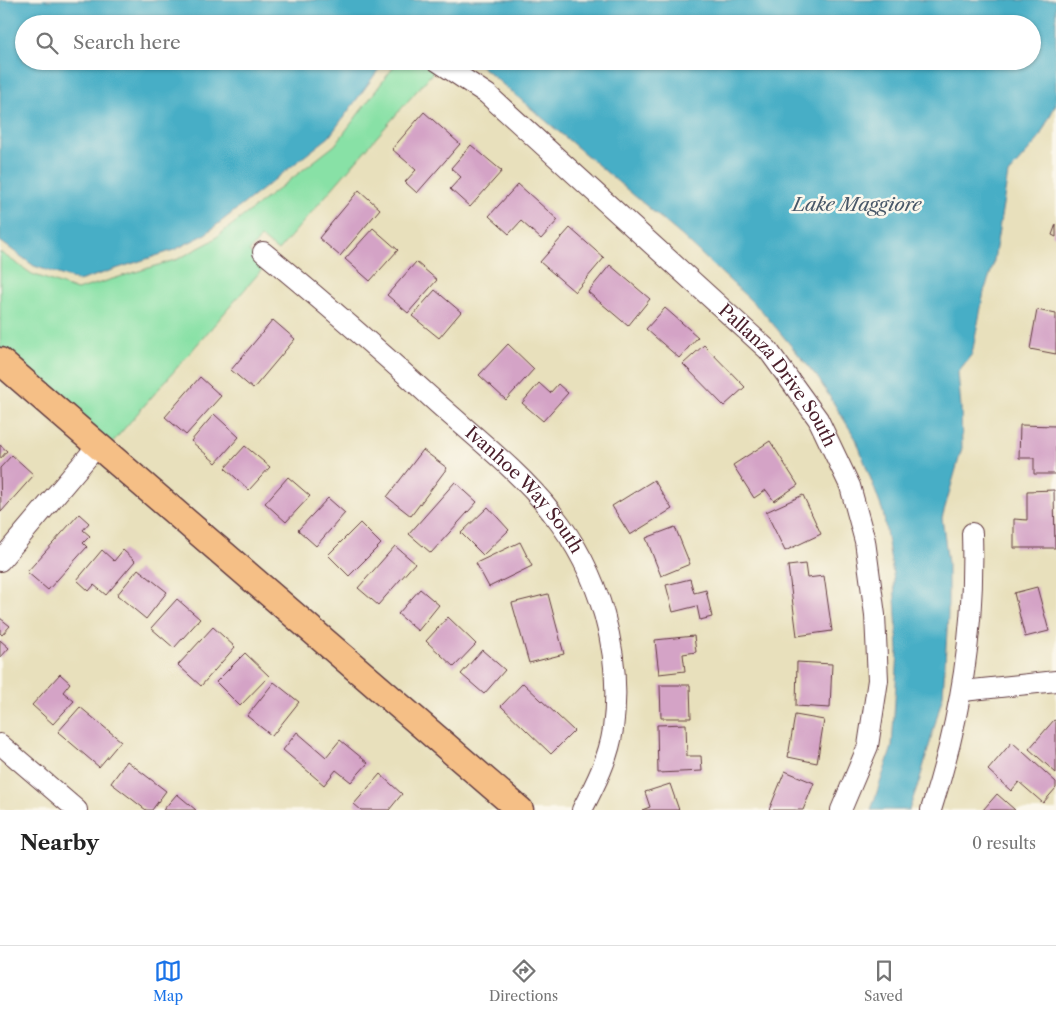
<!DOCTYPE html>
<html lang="en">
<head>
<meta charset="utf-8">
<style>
  body { margin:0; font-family:"Libre Caslon Text",serif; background:#f2f2f2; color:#222 }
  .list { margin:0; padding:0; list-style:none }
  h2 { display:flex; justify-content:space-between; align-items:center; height:65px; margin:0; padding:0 20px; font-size:21px }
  h2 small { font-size:16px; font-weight:400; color:#767676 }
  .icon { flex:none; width:28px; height:28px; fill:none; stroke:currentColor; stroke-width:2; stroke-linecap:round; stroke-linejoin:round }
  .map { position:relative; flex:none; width:1056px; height:810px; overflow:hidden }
  .search { position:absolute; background:#fff; box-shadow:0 1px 4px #0004; left:15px; right:15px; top:15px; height:55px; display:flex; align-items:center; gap:12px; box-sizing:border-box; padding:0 18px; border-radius:28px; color:#767676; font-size:19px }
  .sheet { height:135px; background:#fff }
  nav { display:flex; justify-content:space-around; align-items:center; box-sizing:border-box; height:70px; border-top:1px solid #e0e0e0; background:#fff; font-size:14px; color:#767676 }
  nav a { display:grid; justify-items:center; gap:2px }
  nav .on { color:#1a73e8 }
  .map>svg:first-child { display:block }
  .green { fill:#88e1a6; stroke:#698068 }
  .water { fill:#47aec6; stroke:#486678 }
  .building { fill:#d4a3c6 }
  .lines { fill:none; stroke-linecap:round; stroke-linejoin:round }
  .minor-casing { stroke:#623c41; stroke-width:22 }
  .major-casing { stroke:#623c41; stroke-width:29 }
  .minor { stroke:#fff; stroke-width:20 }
  .major { stroke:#f5bf86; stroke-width:26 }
  .labels { text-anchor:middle; stroke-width:5; stroke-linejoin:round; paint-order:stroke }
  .street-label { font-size:18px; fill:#4a1f2b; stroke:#fbf7ec }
  .water-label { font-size:19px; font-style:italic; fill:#495869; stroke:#fbf7ec }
</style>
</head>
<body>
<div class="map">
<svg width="1056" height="810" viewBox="0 0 1056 810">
  <rect width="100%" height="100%" fill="#fbf7ec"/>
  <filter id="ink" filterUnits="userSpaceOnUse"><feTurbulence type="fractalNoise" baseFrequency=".02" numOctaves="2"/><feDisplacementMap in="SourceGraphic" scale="10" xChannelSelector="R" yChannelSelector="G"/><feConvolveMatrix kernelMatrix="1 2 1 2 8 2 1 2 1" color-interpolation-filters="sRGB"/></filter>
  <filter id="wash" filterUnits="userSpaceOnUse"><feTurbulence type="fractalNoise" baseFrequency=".0096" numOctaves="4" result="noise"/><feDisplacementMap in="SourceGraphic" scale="20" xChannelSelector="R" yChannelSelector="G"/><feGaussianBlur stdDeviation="1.12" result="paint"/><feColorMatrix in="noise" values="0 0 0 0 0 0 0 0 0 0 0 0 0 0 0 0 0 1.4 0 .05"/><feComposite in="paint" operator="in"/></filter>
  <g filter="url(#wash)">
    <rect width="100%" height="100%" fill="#e8e0bc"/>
    <polygon class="green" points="398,61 419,61 434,71 278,251 261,237 249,252 265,266 111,444 0,348 0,252 32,274 77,290 178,259 210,242 335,145"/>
    <polygon class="water" points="0,0 1056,0 1056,104 1038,140 1008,174 993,266 984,292 972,354 958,372 961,407 962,448 942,518 948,563 948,615 943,695 920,779 909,810 871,810 892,747 898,651 894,581 883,512 856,439 818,378 762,311 682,236 475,61 1032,61 1032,24 24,24 24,61 385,61 329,137 204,235 174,250 79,281 34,266 0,241"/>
    <g id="blocks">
      <g class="building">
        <polygon points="424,112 460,144 417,193 405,182 416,170 392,149"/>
        <polygon points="471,145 502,171 470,207 450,189 461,177 451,168"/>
        <polygon points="518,184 558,220 541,239 521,221 509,234 489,216"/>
        <polygon points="359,190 380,209 340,256 319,238"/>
        <polygon points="1056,224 1056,237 1052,235"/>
        <polygon points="373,228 398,250 370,281 345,259"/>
        <polygon points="570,228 604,258 575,292 540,262"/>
        <polygon points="416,262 437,280 408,313 387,295"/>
        <polygon points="610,265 650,299 628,326 588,292"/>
        <polygon points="435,290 461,312 439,338 412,316"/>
        <polygon points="665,308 698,337 679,358 646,329"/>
        <polygon points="1037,310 1056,314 1056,354 1030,349"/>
        <polygon points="273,320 295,339 253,389 231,370"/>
        <polygon points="508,344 534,369 506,400 479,375"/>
        <polygon points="704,345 745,387 724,406 683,364"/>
        <polygon points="200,377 221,396 186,435 165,417"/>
        <polygon points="539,383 550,393 558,384 568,393 543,421 522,403"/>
        <polygon points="214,414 239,437 216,463 191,441"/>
        <polygon points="1020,425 1056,426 1056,474 1034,474 1034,458 1019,458"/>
        <polygon points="770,441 798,485 774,501 766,490 754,498 733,465"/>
        <polygon points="0,445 7,451 0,459"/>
        <polygon points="245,446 270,467 249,490 225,468"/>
        <polygon points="423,450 447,468 411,516 387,497"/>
        <polygon points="12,455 34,475 1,512 0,468"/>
        <polygon points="288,477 310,496 286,522 265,503"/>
        <polygon points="654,480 672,509 630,535 612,506"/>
        <polygon points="455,482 477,502 431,553 409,534"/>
        <polygon points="1054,490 1055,548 1014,548 1014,519 1027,520 1027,491"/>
        <polygon points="803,495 821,534 785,551 766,512"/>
        <polygon points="328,498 345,513 316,546 298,530"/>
        <polygon points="488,507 509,530 483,555 461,533"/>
        <polygon points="79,514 89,523 83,530 90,536 83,543 87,547 48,590 27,572"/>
        <polygon points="360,523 381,544 349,576 328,555"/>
        <polygon points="675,527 690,564 661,576 646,538"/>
        <polygon points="520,542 532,566 489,587 476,563"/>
        <polygon points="395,546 415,563 378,605 358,588"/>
        <polygon points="102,550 114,561 123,550 135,561 106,595 94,585 89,591 77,580"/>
        <polygon points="805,564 807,578 824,576 832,631 797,636 788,566"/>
        <polygon points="138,569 167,592 146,619 117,595"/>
        <polygon points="690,579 694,593 706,590 712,617 700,620 697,606 673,612 666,585"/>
        <polygon points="1037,587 1049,631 1025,637 1014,593"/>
        <polygon points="420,589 439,605 418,631 398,614"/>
        <polygon points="548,594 564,654 529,663 512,603"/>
        <polygon points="177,599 200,619 174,648 151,628"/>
        <polygon points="448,617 476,644 454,667 426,641"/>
        <polygon points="0,618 10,626 2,635 0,633"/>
        <polygon points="213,627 235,647 201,686 178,665"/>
        <polygon points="694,636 696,652 683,654 685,671 659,674 655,640"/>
        <polygon points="0,640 9,648 0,658"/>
        <polygon points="482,650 505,670 484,694 461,674"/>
        <polygon points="245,653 269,676 240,706 216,682"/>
        <polygon points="797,662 832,664 830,708 796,706"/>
        <polygon points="60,674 70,683 63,692 74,701 53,724 32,705"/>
        <polygon points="274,682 299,702 272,736 247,716"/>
        <polygon points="523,683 574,731 551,754 501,706"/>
        <polygon points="660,685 690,685 691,718 661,718"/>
        <polygon points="80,707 121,741 99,767 58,732"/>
        <polygon points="795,715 824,720 817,763 788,757"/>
        <polygon points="1054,720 1056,721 1056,773 1029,749"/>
        <polygon points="686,724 687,756 701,756 702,771 658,773 657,725"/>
        <polygon points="297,732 326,757 340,740 368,763 351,782 336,770 324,785 283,750"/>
        <polygon points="1012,742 1056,782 1056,788 1043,803 1019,782 1011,791 988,770"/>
        <polygon points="127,761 166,791 152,810 146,810 111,783"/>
        <polygon points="785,771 814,783 803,810 769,810"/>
        <polygon points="380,774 402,794 389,810 361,810 354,804"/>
        <polygon points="670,784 679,810 642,810 650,807 645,792"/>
        <polygon points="177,794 196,810 163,810"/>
        <polygon points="997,794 1015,810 983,810"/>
      </g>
    </g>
  </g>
  <g filter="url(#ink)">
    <use href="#blocks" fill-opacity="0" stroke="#623c41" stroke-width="1"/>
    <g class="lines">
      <defs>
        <g id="minor">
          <path id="s1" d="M437,61l50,33 281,256 50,69 32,67 15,55 10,74 3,65 -10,66 -27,64"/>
          <path id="s2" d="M263,252c60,49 117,99 174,151 37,33 86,72 115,110 48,60 71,140 61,216 -4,29 -18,56 -31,81"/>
          <polyline points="0,561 98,445"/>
          <polyline points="963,691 1056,681"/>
          <polyline points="0,744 77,810"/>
          <path d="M931,810c30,-93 44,-180 41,-277"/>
        </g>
        <polyline id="major" points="0,361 520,810"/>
      </defs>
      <use href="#minor" class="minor-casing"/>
      <use href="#major" class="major-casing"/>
      <use href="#minor" class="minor"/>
      <use href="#major" class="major"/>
    </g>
  </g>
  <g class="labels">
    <g class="street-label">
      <text dy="6" stroke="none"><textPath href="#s1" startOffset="466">Pallanza Drive South</textPath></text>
      <text dy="6" stroke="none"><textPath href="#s2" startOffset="354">Ivanhoe Way South</textPath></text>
    </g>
    <g class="water-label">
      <text x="857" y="211">Lake Maggiore</text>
    </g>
  </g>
</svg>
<div class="search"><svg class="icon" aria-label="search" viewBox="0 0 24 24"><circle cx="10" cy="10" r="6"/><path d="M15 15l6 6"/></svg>Search here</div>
</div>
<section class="sheet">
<h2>Nearby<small>0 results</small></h2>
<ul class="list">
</ul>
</section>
<nav>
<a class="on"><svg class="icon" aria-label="map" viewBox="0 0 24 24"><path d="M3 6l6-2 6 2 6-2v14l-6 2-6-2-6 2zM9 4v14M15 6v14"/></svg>Map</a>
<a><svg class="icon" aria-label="directions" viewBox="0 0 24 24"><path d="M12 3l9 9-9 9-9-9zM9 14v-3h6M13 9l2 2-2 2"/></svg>Directions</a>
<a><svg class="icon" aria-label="saved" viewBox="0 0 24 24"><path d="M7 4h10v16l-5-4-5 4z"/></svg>Saved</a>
</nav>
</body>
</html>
